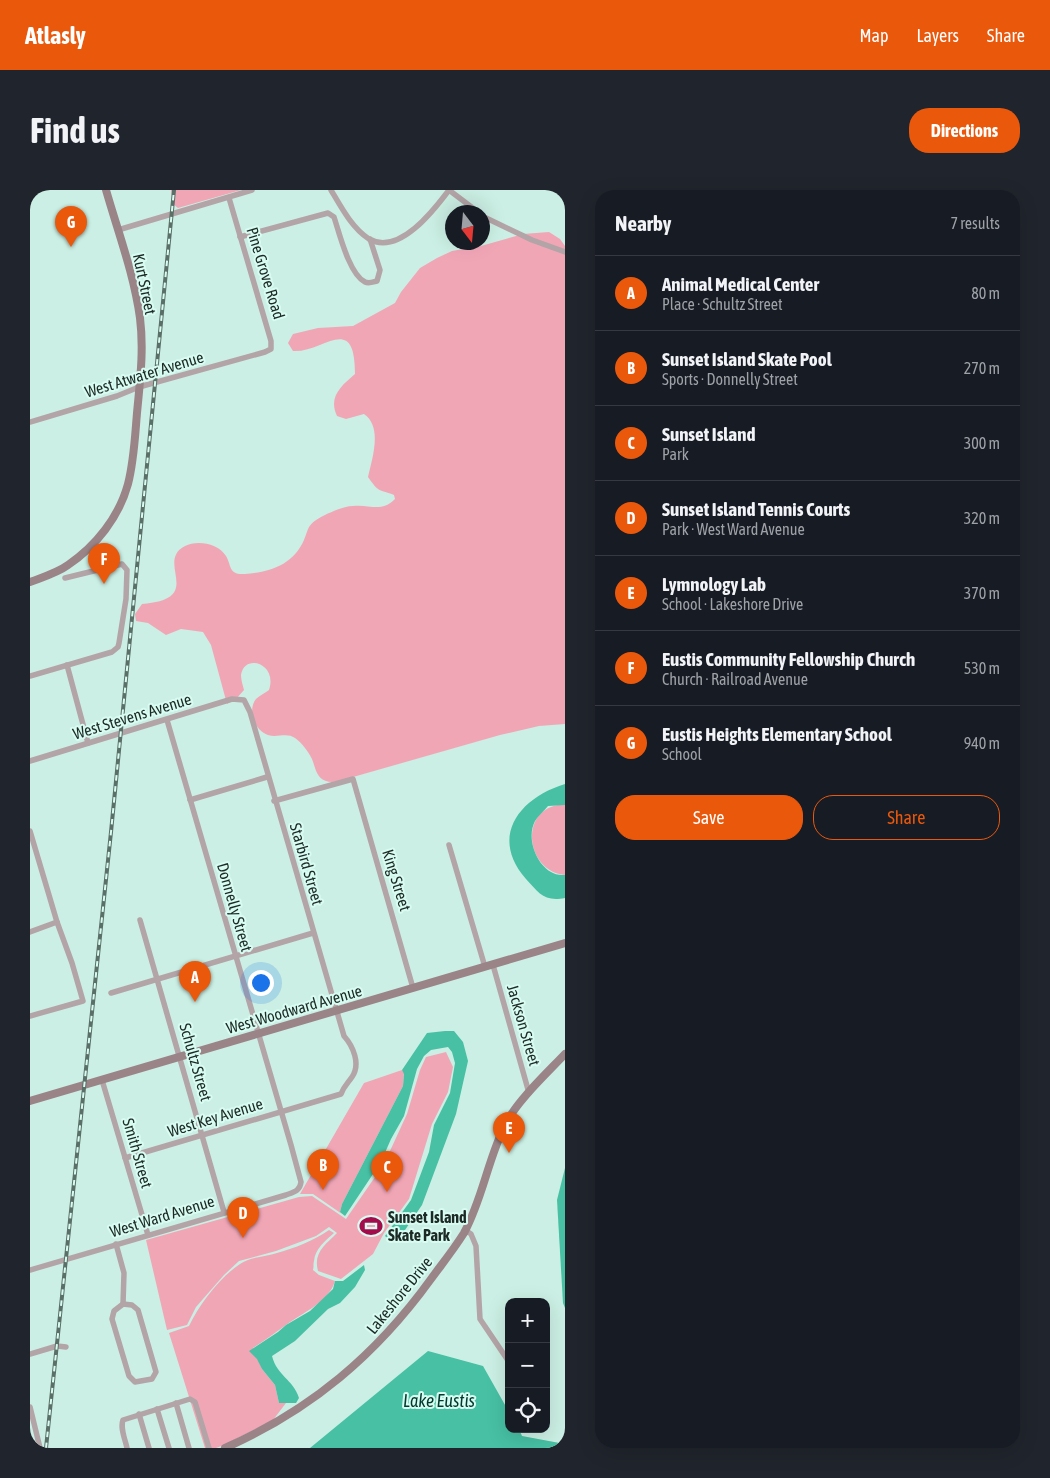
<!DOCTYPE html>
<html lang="en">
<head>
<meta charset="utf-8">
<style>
  body { margin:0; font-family:"Asap Condensed",sans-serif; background:#20242c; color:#f1f3f6 }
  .controls { position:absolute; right:15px; bottom:15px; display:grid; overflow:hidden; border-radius:10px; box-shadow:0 5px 20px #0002 }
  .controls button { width:45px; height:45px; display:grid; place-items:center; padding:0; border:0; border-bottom:1px solid #363941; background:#171b24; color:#f1f3f6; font:25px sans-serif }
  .compass { position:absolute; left:415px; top:15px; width:45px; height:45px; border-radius:50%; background:#171b24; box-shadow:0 5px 20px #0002; rotate:164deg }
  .you { position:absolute; left:230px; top:792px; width:18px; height:18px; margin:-12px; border:4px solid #fff; border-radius:50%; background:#1a73e8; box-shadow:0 0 0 8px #1a73e833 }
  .badge { display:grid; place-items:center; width:32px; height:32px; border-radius:50%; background:#ea580c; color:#fff; font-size:16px; font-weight:700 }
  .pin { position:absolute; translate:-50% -41px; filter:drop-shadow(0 1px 2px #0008) }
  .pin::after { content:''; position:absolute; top:26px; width:18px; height:15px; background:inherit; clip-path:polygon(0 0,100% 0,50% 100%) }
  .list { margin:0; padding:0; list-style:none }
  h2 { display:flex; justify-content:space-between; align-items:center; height:65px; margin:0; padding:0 20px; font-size:21px }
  h2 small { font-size:16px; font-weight:400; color:#9ea1a6 }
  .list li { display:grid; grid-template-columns:32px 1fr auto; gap:15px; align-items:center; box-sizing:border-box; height:75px; padding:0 20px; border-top:1px solid #363941 }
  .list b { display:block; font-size:19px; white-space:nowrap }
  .list p { margin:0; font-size:16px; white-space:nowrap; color:#9ea1a6 }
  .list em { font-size:16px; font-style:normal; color:#9ea1a6 }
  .actions { display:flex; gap:10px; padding:15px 20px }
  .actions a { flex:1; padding:11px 0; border:1px solid #ea580c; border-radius:20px; text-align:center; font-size:18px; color:#ea580c }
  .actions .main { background:#ea580c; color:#fff }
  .icon { flex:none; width:28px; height:28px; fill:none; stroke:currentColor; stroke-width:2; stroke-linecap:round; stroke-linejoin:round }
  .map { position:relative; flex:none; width:535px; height:1258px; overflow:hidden; border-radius:20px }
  header { display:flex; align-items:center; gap:30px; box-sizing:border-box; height:70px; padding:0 25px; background:#ea580c; color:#fff }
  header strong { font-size:24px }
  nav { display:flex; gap:28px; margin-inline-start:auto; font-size:18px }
  .intro { display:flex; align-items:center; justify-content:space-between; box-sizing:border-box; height:120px; padding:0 30px }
  h1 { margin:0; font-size:35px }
  .button { padding:12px 22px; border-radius:20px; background:#ea580c; color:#fff; font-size:18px; font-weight:700 }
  main { display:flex; gap:30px; padding:0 30px }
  aside { flex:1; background:#171b24; border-radius:20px; box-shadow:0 5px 20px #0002 }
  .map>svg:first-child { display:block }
  .green { fill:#f1a6b6 }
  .water { fill:#47c0a3 }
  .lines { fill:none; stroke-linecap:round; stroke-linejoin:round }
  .street { stroke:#b3a4a7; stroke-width:5.5 }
  .secondary { stroke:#9a8488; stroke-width:8 }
  .rail-casing { stroke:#5a6f68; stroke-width:4 }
  .rail { stroke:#d8fcf1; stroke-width:2; stroke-dasharray:5.5; stroke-linecap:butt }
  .labels { text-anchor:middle; stroke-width:4; stroke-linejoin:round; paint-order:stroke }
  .street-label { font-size:16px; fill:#1c2925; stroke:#d8fcf1 }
  .poi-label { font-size:16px; font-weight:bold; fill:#1c2925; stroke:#d8fcf1; text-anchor:start }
  .water-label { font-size:18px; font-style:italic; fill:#00392d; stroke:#d8fcf1 }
</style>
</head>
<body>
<header>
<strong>Atlasly</strong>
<nav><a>Map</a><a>Layers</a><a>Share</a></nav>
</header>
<div class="intro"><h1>Find us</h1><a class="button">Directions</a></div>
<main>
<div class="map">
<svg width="535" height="1258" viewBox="0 0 535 1258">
  <rect width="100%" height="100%" fill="#cbefe4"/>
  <g class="green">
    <polygon points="141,0 211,0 148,18 143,14"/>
    <path d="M519,42l11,7 5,7v478l-26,2 -39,9 -147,42c-8,2 -19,7 -27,4 -10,-3 -11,-15 -14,-22 -4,-8 -10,-16 -17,-21 -8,-6 -18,0 -27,-3 -13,-4 -21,-25 -12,-36 3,-3 9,-6 13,-9 9,-27 -25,-37 -28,-15 0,5 2,11 3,15l-8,9 -9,5 -16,-59 -8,-13 -22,-3 -15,6 -18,-12 -12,-2 -1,-7 7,-10c65,-5 12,-42 43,-58 12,-6 33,-3 41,10 6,10 2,19 19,18 25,-2 48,-9 59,-34 5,-12 3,-15 17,-23 8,-4 22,-11 32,-11 17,-2 28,7 42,-7l-1,-4c-17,-7 -14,-1 -26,-18 4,-18 15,-50 -4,-63l-18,5 -9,-3c-9,-19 4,-30 18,-42 0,-63 -32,-21 -62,-23l-5,-8 5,-9 25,-6 35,-2 42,-23 6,-11 19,-24 17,-10 15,-7 29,-5 42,-12z"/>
    <path d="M528,615h7v70c-38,-3 -47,-63 -7,-70z"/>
    <path d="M416,862l7,15 -5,25 -16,32 -23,75 -25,34 -11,21 -32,25 -23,-8c-5,-18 7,-26 19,-38l-8,-6 -13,9 -40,15 -37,10 -15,14 -28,32 -9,18 -20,5 -21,-90 153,-43 13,-1 34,23 38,-55 23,-50 13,-44 6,-13z"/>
    <polygon points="372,880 374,883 373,896 312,1014 310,1022 312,1024 283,1004 270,1004 334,893"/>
    <path d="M299,1040l5,3c-9,8 -19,16 -20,28 -1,3 0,6 -1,9l6,5 16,6c-6,21 -33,32 -49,44 -11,8 -22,16 -33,23l9,21 13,16 4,18h7l-13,17 -49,25 -8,3h-11l-36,-115 20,-7c10,-21 31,-49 51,-62 9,-7 25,-7 37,-11 18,-5 36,-12 52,-23z"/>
  </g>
  <g class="water">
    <path d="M535,594v21l-17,1c-4,5 -10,10 -13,15 -9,17 1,44 18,52 4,2 8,2 12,2v23c-21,4 -26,-5 -39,-19 -37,-42 -7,-81 39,-95z"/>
    <polygon points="415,841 424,841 433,852 438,871 426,924 392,1015 375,1040 360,1050 355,1046 381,1010 399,962 404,935 420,903 425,873 422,862 418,857 401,860 394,866 387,879 374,926 361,949 351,972 315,1026 310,1022 312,1014 373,896 374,884 372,880 397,843"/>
    <polygon points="535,978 535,1118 533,1113 527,1010"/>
    <path d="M334,1075l1,5 -10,17 -15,16 -12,6 -33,32 -23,15c5,20 21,23 27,42l-3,5h-17l-4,-18 -13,-16 -5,-10 -8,-8 29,-19 8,-7 24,-14 23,-22 2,-8h8z"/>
    <polygon points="398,1161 453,1176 479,1222 479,1239 489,1239 492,1246 535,1254 535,1258 280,1258"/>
  </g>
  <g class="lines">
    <g class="street">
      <path d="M301,0c10,17 21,38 38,49 30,17 65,-29 80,-49"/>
      <polyline points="419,0 448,22"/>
      <polyline points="452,26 502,50 535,62"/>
      <polyline points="88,40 222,0"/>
      <path d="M210,47l88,-24 6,4c5,15 15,57 31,65 4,2 8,0 12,-1l3,-11 -10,-31"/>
      <polyline points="0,232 87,206 109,197 235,162 241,159 241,151 199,8"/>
      <polyline points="60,357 66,364 70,380"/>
      <polyline points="37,475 58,553"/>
      <polyline points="0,486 82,462 88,457 89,453 96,409 97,380 92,374 35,388"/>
      <path d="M0,571l202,-62 12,1 6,12 94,324c9,10 17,28 8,41 -4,6 -8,9 -11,17l-216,64"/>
      <polyline points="160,610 237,587"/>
      <polyline points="244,611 323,589 383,798"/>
      <polyline points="0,641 27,732 42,773 53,811 0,826"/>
      <polyline points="419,655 455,777"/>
      <polyline points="110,730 194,1022"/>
      <polyline points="0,742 27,732"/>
      <polyline points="463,775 499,903"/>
      <polyline points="81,803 283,743"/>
      <polyline points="72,890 118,1045"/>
      <polyline points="435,1040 441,1044 446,1056 450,1129 479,1172"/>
      <polyline points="86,1054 94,1083 93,1114"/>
      <path d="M0,1080l256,-75c8,-3 14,-4 15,-13l-10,-37 -124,-425"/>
      <polygon points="93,1114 102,1115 108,1120 126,1182 122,1189 105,1192 99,1186 82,1129 84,1121"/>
      <polyline points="0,1164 27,1156 36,1157"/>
      <polyline points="146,1213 159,1258"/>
      <polyline points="0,1217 10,1258"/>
      <polyline points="127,1219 139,1258"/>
      <polyline points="109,1224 119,1258"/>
      <path d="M97,1258c-2,-9 -7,-20 -4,-28l67,-21 5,3 14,46"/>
    </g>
    <g class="secondary">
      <path d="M0,392c13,-5 27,-9 38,-17 28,-19 51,-48 60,-81 6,-23 7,-48 9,-71 3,-32 7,-63 3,-95 -6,-44 -22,-86 -34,-128"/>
      <polyline points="0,911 535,753"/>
      <path d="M195,1258c86,-38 151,-93 206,-169 11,-15 23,-30 33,-46 19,-35 24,-75 42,-110 12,-23 41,-50 59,-69"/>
    </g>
    <defs>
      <polyline id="rail" points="16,1258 81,642 144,0"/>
    </defs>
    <use href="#rail" class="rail-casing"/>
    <use href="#rail" class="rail"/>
  </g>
  <defs>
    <symbol id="stadium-bare" viewBox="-9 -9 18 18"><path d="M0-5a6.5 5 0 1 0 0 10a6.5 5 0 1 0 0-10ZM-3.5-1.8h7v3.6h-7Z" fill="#a30c4b" stroke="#d8fcf1" stroke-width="2.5" paint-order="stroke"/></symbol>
  </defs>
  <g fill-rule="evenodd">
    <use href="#stadium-bare" x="325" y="1020" width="32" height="32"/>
  </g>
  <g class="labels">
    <g class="street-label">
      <text transform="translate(236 83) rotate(73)" y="6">Pine Grove Road</text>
      <text transform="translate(115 94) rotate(78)" y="6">Kurt Street</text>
      <text transform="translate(114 184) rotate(-17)" y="6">West Atwater Avenue</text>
      <text transform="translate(102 526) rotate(-17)" y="6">West Stevens Avenue</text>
      <text transform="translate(277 674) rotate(74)" y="6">Starbird Street</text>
      <text transform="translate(367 690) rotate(73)" y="6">King Street</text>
      <text transform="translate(205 717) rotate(74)" y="6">Donnelly Street</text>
      <text transform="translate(264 819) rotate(-16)" y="6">West Woodward Avenue</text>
      <text transform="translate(494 835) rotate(74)" y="6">Jackson Street</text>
      <text transform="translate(166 872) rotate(74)" y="6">Schultz Street</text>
      <text transform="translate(185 927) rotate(-17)" y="6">West Key Avenue</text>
      <text transform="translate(108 963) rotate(74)" y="6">Smith Street</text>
      <text transform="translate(132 1026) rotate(-17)" y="6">West Ward Avenue</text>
      <text transform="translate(369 1105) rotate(-51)" y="6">Lakeshore Drive</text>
    </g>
    <g class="poi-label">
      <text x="358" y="1033">Sunset Island<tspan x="358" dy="18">Skate Park</tspan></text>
    </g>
    <g class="water-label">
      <text x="409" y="1217">Lake Eustis</text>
    </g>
  </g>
</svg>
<div class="controls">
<button>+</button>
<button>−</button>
<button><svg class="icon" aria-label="locate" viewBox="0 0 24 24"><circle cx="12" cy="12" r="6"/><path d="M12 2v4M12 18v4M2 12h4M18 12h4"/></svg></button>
</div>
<svg class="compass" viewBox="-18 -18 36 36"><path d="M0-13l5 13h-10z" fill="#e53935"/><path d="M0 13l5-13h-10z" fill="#9ea1a6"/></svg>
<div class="you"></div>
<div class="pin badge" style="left:165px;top:812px">A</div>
<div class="pin badge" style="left:293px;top:1000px">B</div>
<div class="pin badge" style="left:357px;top:1002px">C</div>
<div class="pin badge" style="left:213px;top:1048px">D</div>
<div class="pin badge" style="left:479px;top:963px">E</div>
<div class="pin badge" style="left:74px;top:394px">F</div>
<div class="pin badge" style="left:41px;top:57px">G</div>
</div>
<aside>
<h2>Nearby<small>7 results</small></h2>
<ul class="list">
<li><span class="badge">A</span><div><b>Animal Medical Center</b><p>Place · Schultz Street</p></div><em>80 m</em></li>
<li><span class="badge">B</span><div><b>Sunset Island Skate Pool</b><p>Sports · Donnelly Street</p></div><em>270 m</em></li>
<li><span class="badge">C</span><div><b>Sunset Island</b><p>Park</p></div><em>300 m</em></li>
<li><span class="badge">D</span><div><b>Sunset Island Tennis Courts</b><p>Park · West Ward Avenue</p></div><em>320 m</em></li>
<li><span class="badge">E</span><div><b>Lymnology Lab</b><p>School · Lakeshore Drive</p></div><em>370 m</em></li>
<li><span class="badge">F</span><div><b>Eustis Community Fellowship Church</b><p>Church · Railroad Avenue</p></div><em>530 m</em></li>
<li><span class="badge">G</span><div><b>Eustis Heights Elementary School</b><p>School</p></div><em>940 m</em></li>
</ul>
<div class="actions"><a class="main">Save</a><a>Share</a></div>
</aside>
</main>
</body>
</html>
